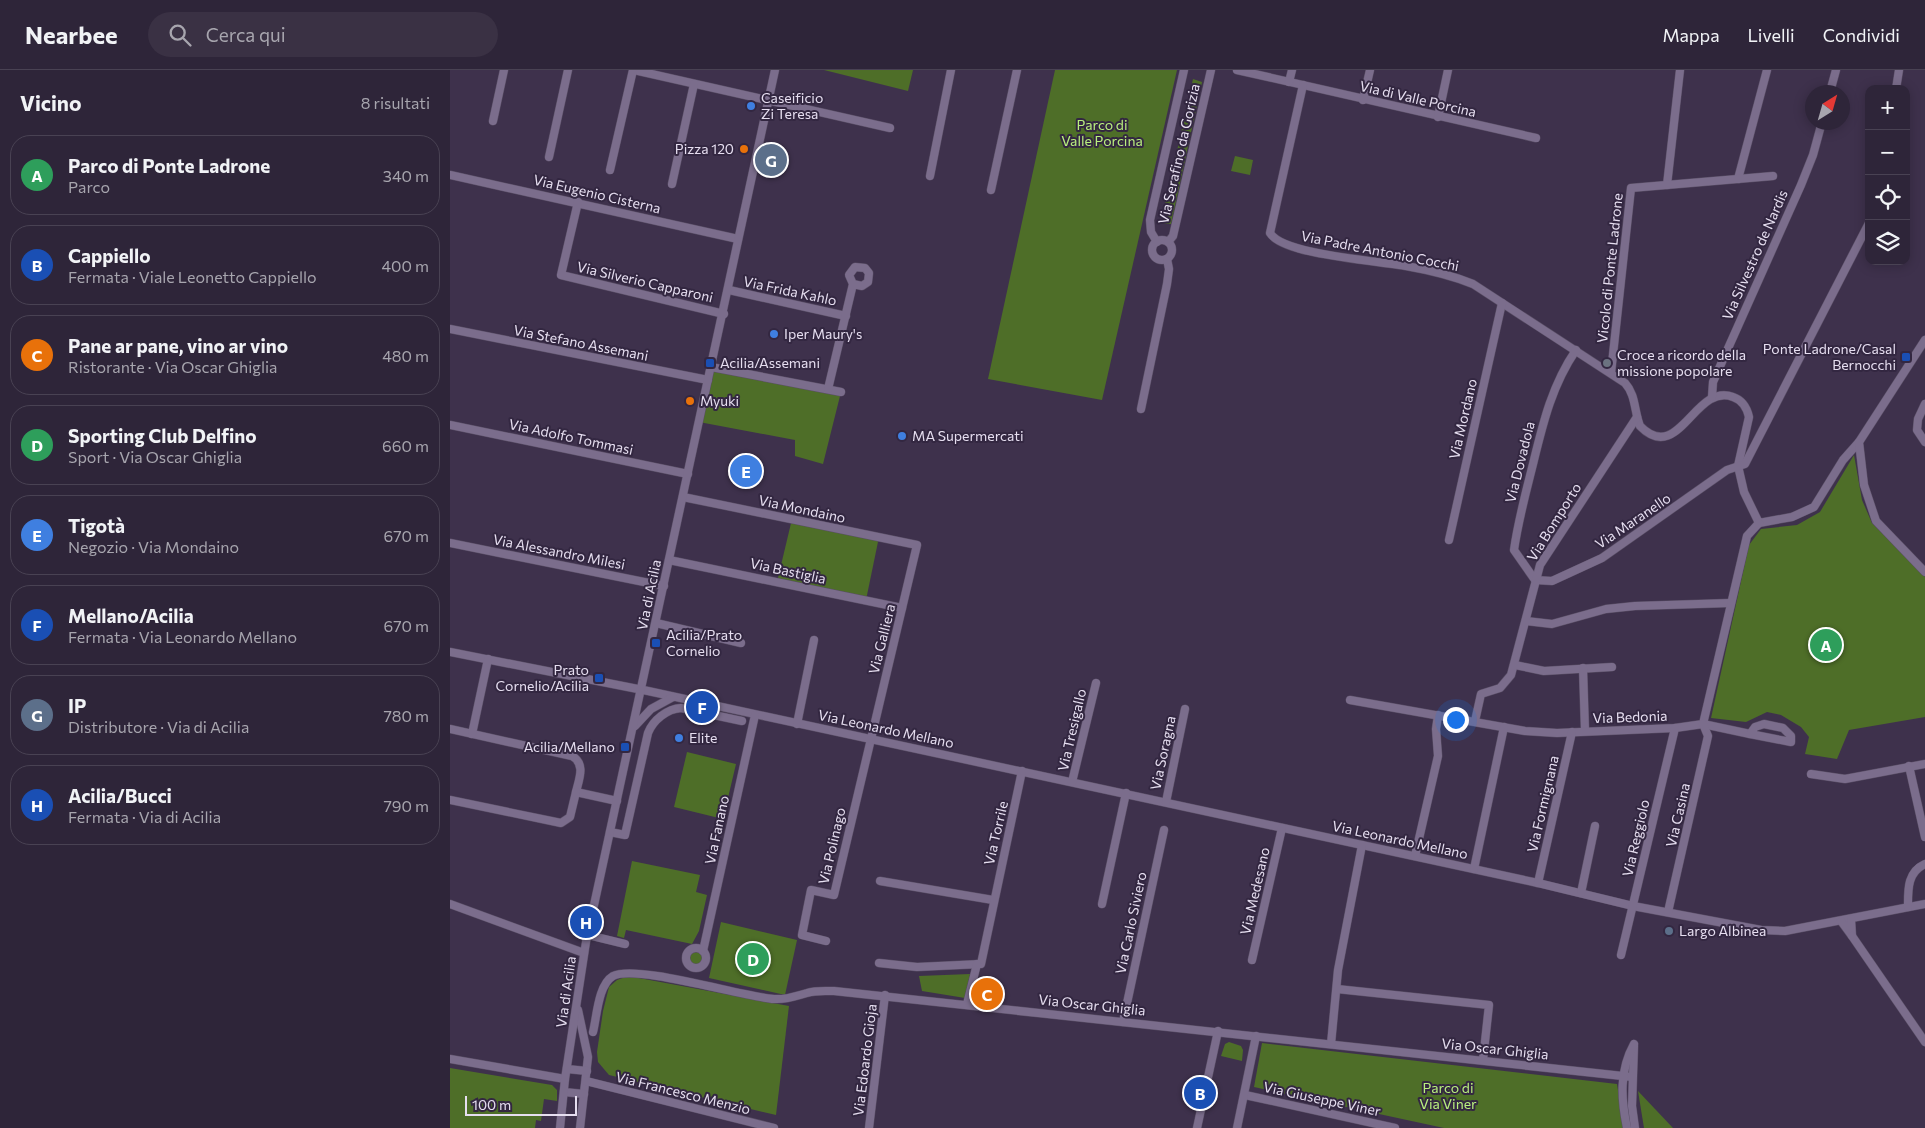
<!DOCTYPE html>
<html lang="it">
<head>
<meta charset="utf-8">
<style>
  body { margin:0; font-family:Commissioner,sans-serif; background:#3a3144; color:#f1f3f6 }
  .controls { position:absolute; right:15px; top:15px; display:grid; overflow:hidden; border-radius:10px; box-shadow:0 2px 12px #0003 }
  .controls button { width:45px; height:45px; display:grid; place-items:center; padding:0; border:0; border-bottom:1px solid #494253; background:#2e2539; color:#f1f3f6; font:25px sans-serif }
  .compass { position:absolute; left:1355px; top:15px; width:45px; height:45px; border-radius:50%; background:#2e2539; box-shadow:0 2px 12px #0003; rotate:37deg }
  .scale { position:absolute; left:15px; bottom:12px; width:112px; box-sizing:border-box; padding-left:5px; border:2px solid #e6def0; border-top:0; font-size:14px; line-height:18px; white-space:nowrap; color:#e6def0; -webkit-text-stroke:4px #332741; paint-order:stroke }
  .you { position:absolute; left:1005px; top:649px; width:18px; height:18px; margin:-12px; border:4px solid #fff; border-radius:50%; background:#1a73e8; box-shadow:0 0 0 8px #1a73e833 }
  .badge { display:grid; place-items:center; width:32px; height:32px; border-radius:50%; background:#ea580c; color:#fff; font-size:16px; font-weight:700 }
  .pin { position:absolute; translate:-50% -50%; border:2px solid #fff; box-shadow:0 1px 5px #0006 }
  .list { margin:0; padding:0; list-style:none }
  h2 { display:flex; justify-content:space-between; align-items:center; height:65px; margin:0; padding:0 20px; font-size:21px }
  h2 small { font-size:16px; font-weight:400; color:#a7a5ae }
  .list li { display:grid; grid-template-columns:32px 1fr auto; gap:15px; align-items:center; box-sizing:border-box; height:80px; margin:0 10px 10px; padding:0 10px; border:1px solid #494253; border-radius:20px }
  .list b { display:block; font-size:19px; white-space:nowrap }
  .list p { margin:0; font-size:16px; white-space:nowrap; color:#a7a5ae }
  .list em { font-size:16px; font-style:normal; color:#a7a5ae }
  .icon { flex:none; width:28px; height:28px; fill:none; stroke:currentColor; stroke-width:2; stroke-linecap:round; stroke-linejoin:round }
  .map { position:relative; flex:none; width:1475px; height:1058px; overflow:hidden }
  header { display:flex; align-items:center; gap:30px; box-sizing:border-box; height:70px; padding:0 25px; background:#2e2539; border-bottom:1px solid #494253 }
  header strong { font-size:24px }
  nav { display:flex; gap:28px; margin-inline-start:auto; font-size:18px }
  .search { width:350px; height:45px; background:#3a3144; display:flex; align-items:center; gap:12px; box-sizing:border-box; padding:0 18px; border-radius:28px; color:#a7a5ae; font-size:19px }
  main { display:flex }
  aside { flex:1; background:#2e2539 }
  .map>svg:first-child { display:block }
  .green { fill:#4e6e28 }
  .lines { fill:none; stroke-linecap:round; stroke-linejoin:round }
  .minor-casing { stroke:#5a4f66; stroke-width:9 }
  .minor { stroke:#7b6d8c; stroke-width:8 }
  .shop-dot { fill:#3f7fe0; stroke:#332741; stroke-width:2 }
  .food-dot { fill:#e8710a; stroke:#332741; stroke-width:2 }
  .transit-dot { fill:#1a4fb4; stroke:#332741; stroke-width:2 }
  .worship-dot { fill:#6b7280; stroke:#332741; stroke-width:2 }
  .service-dot { fill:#5c6f8a; stroke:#332741; stroke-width:2 }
  .labels { text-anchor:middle; stroke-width:4; stroke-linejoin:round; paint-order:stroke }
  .poi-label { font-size:14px; fill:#e6def0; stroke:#332741; text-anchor:start }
  .street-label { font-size:14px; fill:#e6def0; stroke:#332741 }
  .park-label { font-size:14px; fill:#b9f07e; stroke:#332741 }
</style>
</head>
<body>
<header>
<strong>Nearbee</strong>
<div class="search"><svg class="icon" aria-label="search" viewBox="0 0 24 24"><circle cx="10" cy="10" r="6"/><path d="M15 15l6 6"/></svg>Cerca qui</div>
<nav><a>Mappa</a><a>Livelli</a><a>Condividi</a></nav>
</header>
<main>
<aside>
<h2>Vicino<small>8 risultati</small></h2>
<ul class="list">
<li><span class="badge" style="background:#2e9e5b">A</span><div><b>Parco di Ponte Ladrone</b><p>Parco</p></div><em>340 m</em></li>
<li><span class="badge" style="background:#1a4fb4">B</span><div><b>Cappiello</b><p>Fermata · Viale Leonetto Cappiello</p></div><em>400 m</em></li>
<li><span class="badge" style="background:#e8710a">C</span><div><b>Pane ar pane, vino ar vino</b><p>Ristorante · Via Oscar Ghiglia</p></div><em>480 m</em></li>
<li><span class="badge" style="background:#2e9e5b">D</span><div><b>Sporting Club Delfino</b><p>Sport · Via Oscar Ghiglia</p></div><em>660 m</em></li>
<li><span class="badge" style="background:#3f7fe0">E</span><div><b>Tigotà</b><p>Negozio · Via Mondaino</p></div><em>670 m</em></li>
<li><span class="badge" style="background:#1a4fb4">F</span><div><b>Mellano/Acilia</b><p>Fermata · Via Leonardo Mellano</p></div><em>670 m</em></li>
<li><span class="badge" style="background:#5c6f8a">G</span><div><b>IP</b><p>Distributore · Via di Acilia</p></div><em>780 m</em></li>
<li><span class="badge" style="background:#1a4fb4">H</span><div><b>Acilia/Bucci</b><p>Fermata · Via di Acilia</p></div><em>790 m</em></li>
</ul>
</aside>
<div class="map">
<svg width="1475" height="1058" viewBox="0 0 1475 1058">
  <rect width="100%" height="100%" fill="#3e314c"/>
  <g class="green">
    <polygon points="374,0 463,0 458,21"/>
    <polygon points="605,0 727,0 652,330 538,309"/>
    <polygon points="743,9 752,12 721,154 711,153"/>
    <polygon points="785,86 803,90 800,105 781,101"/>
    <polygon points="259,297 391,322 373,394 345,386 345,370 249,352"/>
    <polygon points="1404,385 1412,430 1422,453 1475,507 1475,647 1399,660 1387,689 1355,684 1359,667 1351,657 1331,645 1317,642 1296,652 1261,648 1299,475 1311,459 1347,455 1370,442"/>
    <polygon points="342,449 429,467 416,530 327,512"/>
    <polygon points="237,682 286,694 273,749 224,737"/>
    <polygon points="182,791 250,805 246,822 257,825 249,861 242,874 176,860 174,868 167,866"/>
    <polygon points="271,852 347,870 335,925 259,908"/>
    <circle cx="246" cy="889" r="7"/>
    <polygon points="520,904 515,928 472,921 469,906"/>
    <polygon points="178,906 339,936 326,1045 159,1005 148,992 147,982 153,941 159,917 167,910"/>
    <polygon points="779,972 791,976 793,980 792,991 771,986 775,974"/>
    <polygon points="812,973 1167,1014 1174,1058 994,1058 804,1017"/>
    <polygon points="0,998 102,1015 107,1020 107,1031 94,1029 91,1051 86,1050 85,1058 0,1058"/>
    <polygon points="1188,1021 1223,1058 1194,1058"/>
  </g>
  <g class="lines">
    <defs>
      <g id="minor">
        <polyline points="184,0 440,58"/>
        <polyline points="787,0 1086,68"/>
        <polyline points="839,12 842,0"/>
        <path d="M853,15l-33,148c13,22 110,28 136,33 23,4 45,9 67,18l152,99c11,12 9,28 15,43 39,40 55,-44 93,-29 9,3 14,11 16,20l-11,49 6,26 15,31 33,-6 22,-10 29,-47 16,-18"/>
        <polyline points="1446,19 1449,0"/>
        <polyline points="1380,22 1386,0"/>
        <polyline points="913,30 920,0"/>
        <polyline points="988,47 998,0"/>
        <polyline points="43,51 54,0"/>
        <polyline points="99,87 118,0"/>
        <polyline points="160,100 183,0"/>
        <polyline points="0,105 288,169"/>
        <polyline points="480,106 501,0"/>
        <polyline points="1288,109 1317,0"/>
        <polyline points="222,114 244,14"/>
        <polyline points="1217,115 1230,0"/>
        <polyline points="541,120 567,0"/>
        <polyline points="128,132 111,205 274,244"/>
        <circle cx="712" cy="180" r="10"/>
        <polyline points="707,172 701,162 700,150 734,0"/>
        <polyline points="718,172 723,166 761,0"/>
        <polyline points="279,220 396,246"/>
        <polyline points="0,259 258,310"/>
        <polyline points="1475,270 1409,372 1414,415 1426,451 1475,502"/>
        <path d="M1126,280c-24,35 -33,73 -43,114 -7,28 -15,57 -19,86l21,30 17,1 50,-23 125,-88 18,-6 124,-241"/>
        <polyline points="261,297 391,322"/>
        <polyline points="1161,303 1181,118 1323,106"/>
        <polyline points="378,319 403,214 399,205 405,197 415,198 419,203 418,212 412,216 403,214"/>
        <polyline points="1262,327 1263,312 1351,115 1363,85 1372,52"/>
        <polyline points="1475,334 1468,349 1467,360 1475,372"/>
        <polyline points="691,339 717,214 719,199 717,189"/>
        <polyline points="0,355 238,404"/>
        <polyline points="233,427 467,475 384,825 361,820 352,865 376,871"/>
        <polyline points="999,470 1052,233"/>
        <polyline points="0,473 214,516"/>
        <polyline points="219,490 452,538"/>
        <polyline points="1076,551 1102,554 1156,539 1185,536 1280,533"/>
        <polyline points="206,553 291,573"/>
        <polyline points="0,582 198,621 1088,813 1183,836 1311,860 1335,861 1475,834"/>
        <polyline points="1065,595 1094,601 1162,597"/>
        <polyline points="1133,598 1135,661"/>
        <polyline points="900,630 1075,661 1107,663 1225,658 1253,654 1297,466 1309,453"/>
        <polyline points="1025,651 1031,624 1050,618 1061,605 1090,495 1187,347"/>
        <polyline points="347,654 364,570"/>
        <polyline points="1253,654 1300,664"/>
        <polygon points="1314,654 1333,658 1341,666 1341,672 1300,664 1305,657"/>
        <polyline points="185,656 201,639 223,627"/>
        <path d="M0,659l122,27c14,8 7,23 4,36l41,9"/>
        <polyline points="22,664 38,589"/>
        <polyline points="1459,696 1475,767"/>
        <polyline points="1361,704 1395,709 1475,694"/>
        <polyline points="622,712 646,613"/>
        <polyline points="0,730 111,753 120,747 126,722"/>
        <polyline points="716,732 735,639"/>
        <path d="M160,762l15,3 23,-102c5,-13 19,-24 33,-25l61,13"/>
        <polyline points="965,786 988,686 986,659 988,645"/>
        <polyline points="1024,799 1054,657"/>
        <polyline points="430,811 543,830"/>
        <polyline points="1088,813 1122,662"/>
        <polyline points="1131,823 1145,756"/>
        <polyline points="0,834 134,883"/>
        <polyline points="652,834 676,723"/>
        <path d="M1458,837c0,-17 -1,-35 17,-43"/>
        <polyline points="1218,842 1258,666 1253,654"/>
        <polyline points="1391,851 1402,866 1401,849"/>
        <polyline points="138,865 175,874"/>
        <polyline points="1402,866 1475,972"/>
        <circle cx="246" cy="888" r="10"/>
        <polyline points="253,881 305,645"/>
        <polyline points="1171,885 1225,658"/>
        <polyline points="802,890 832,758"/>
        <polyline points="429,893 467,897 531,894 572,701"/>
        <polyline points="887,919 1039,935 1033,990"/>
        <polyline points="517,934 527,894"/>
        <polyline points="128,940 138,987 130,1058"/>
        <polyline points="673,952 714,760"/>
        <path d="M143,962c4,-16 5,-47 20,-56 24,-12 130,21 161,23 12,1 22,-3 33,-6 9,-3 18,-2 27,-2l798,86"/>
        <polyline points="881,974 888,900 912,775"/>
        <polyline points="1184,976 1182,1036 1185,1058"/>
        <polyline points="0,989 115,1009"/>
        <polyline points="117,999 137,1001"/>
        <polyline points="136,1011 324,1058"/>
        <polyline points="114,1022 134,1024"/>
        <polyline points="795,1025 945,1058"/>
        <polyline points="110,1058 115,1009 136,872 325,0"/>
        <polyline points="419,1058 435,925"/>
        <polyline points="747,1058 768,961"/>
        <polyline points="787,1058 806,966"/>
        <path d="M1177,1058c-6,-29 -8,-57 7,-84"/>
      </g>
    </defs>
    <use href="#minor" class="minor-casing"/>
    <use href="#minor" class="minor"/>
  </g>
  <g class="shop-dot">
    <circle cx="301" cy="36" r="5"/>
    <circle cx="324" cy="264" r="5"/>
    <circle cx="452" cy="366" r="5"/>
    <circle cx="229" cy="668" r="5"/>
  </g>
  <g class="food-dot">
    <circle cx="294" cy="79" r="5"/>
    <circle cx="240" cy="331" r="5"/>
  </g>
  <g class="transit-dot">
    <rect x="1451" y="282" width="10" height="10" rx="2.5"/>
    <rect x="255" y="288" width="10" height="10" rx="2.5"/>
    <rect x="201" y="568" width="10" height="10" rx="2.5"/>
    <rect x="144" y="603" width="10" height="10" rx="2.5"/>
    <rect x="170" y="672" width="10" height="10" rx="2.5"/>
  </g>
  <circle class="worship-dot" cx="1157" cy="293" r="5"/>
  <circle class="service-dot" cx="1219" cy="861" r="5"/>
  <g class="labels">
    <g class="poi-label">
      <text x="311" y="33">Caseificio<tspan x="311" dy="16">Zi Teresa</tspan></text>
      <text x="284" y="84" text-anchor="end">Pizza 120</text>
      <text x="334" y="269">Iper Maury's</text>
      <text x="1446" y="284" text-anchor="end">Ponte Ladrone/Casal<tspan x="1446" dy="16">Bernocchi</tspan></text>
      <text x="1167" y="290">Croce a ricordo della<tspan x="1167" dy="16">missione popolare</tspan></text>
      <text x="270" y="298">Acilia/Assemani</text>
      <text x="250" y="336">Myuki</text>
      <text x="462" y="371">MA Supermercati</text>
      <text x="216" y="570">Acilia/Prato<tspan x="216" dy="16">Cornelio</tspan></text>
      <text x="139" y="605" text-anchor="end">Prato<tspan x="139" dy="16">Cornelio/Acilia</tspan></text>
      <text x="239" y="673">Elite</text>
      <text x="165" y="682" text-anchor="end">Acilia/Mellano</text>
      <text x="1229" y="866">Largo Albinea</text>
    </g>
    <g class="street-label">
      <text transform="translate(968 29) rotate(13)" y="5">Via di Valle Porcina</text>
      <text transform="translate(729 84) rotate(-77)" y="5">Via Serafino da Gorizia</text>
      <text transform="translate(147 124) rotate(13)" y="5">Via Eugenio Cisterna</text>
      <text transform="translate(930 181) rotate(11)" y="5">Via Padre Antonio Cocchi</text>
      <text transform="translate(1305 185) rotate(-66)" y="5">Via Silvestro de Nardis</text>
      <text transform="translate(1160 198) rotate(-84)" y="5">Vicolo di Ponte Ladrone</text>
      <text transform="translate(195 212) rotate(13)" y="5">Via Silverio Capparoni</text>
      <text transform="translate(340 221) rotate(12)" y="5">Via Frida Kahlo</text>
      <text transform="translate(131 273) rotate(11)" y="5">Via Stefano Assemani</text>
      <text transform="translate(1013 349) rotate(-77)" y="5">Via Mordano</text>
      <text transform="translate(121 367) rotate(12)" y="5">Via Adolfo Tommasi</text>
      <text transform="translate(1070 392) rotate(-76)" y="5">Via Dovadola</text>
      <text transform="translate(352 439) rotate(12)" y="5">Via Mondaino</text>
      <text transform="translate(1183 451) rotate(-34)" y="5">Via Maranello</text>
      <text transform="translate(1104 452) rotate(-58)" y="5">Via Bomporto</text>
      <text transform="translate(109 482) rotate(11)" y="5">Via Alessandro Milesi</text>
      <text transform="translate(338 501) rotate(12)" y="5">Via Bastiglia</text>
      <text transform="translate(199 525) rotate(-78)" y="5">Via di Acilia</text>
      <text transform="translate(432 569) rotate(-76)" y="5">Via Galliera</text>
      <text transform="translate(1180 647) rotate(-2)" y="5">Via Bedonia</text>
      <text transform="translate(436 659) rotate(12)" y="5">Via Leonardo Mellano</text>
      <text transform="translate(622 660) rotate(-77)" y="5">Via Tresigallo</text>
      <text transform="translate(713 683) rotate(-78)" y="5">Via Soragna</text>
      <text transform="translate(1093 734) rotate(-77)" y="5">Via Formignana</text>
      <text transform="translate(1228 745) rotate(-77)" y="5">Via Casina</text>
      <text transform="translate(267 760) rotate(-78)" y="5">Via Fanano</text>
      <text transform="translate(546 763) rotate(-77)" y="5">Via Torrile</text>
      <text transform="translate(1186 768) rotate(-77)" y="5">Via Reggiolo</text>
      <text transform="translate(950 770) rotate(12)" y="5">Via Leonardo Mellano</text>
      <text transform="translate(382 776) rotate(-77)" y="5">Via Polinago</text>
      <text transform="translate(805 821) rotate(-77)" y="5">Via Medesano</text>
      <text transform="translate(681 853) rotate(-78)" y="5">Via Carlo Siviero</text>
      <text transform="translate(116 922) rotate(-82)" y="5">Via di Acilia</text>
      <text transform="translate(642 935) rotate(6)" y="5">Via Oscar Ghiglia</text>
      <text transform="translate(1045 979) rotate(6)" y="5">Via Oscar Ghiglia</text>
      <text transform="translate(415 990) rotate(-83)" y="5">Via Edoardo Gioja</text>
      <text transform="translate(233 1023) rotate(14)" y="5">Via Francesco Menzio</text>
      <text transform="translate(872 1029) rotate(12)" y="5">Via Giuseppe Viner</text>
    </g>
    <g class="park-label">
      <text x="652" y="60">Parco di<tspan x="652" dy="16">Valle Porcina</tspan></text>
      <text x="998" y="1023">Parco di<tspan x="998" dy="16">Via Viner</tspan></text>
    </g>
  </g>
</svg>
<div class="controls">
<button>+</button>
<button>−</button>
<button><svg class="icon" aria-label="locate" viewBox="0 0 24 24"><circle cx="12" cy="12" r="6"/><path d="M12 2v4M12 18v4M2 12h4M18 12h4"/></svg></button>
<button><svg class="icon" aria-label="layers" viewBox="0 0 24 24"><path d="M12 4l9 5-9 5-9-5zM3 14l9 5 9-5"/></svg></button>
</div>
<svg class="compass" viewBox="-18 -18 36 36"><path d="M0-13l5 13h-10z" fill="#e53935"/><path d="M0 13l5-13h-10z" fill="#a7a5ae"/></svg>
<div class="scale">100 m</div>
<div class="you"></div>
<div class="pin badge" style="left:1376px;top:575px;background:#2e9e5b">A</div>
<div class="pin badge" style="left:750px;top:1023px;background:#1a4fb4">B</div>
<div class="pin badge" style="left:537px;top:924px;background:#e8710a">C</div>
<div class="pin badge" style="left:303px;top:889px;background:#2e9e5b">D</div>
<div class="pin badge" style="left:296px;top:401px;background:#3f7fe0">E</div>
<div class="pin badge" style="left:252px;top:637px;background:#1a4fb4">F</div>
<div class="pin badge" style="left:321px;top:90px;background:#5c6f8a">G</div>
<div class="pin badge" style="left:136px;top:852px;background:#1a4fb4">H</div>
</div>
</main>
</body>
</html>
